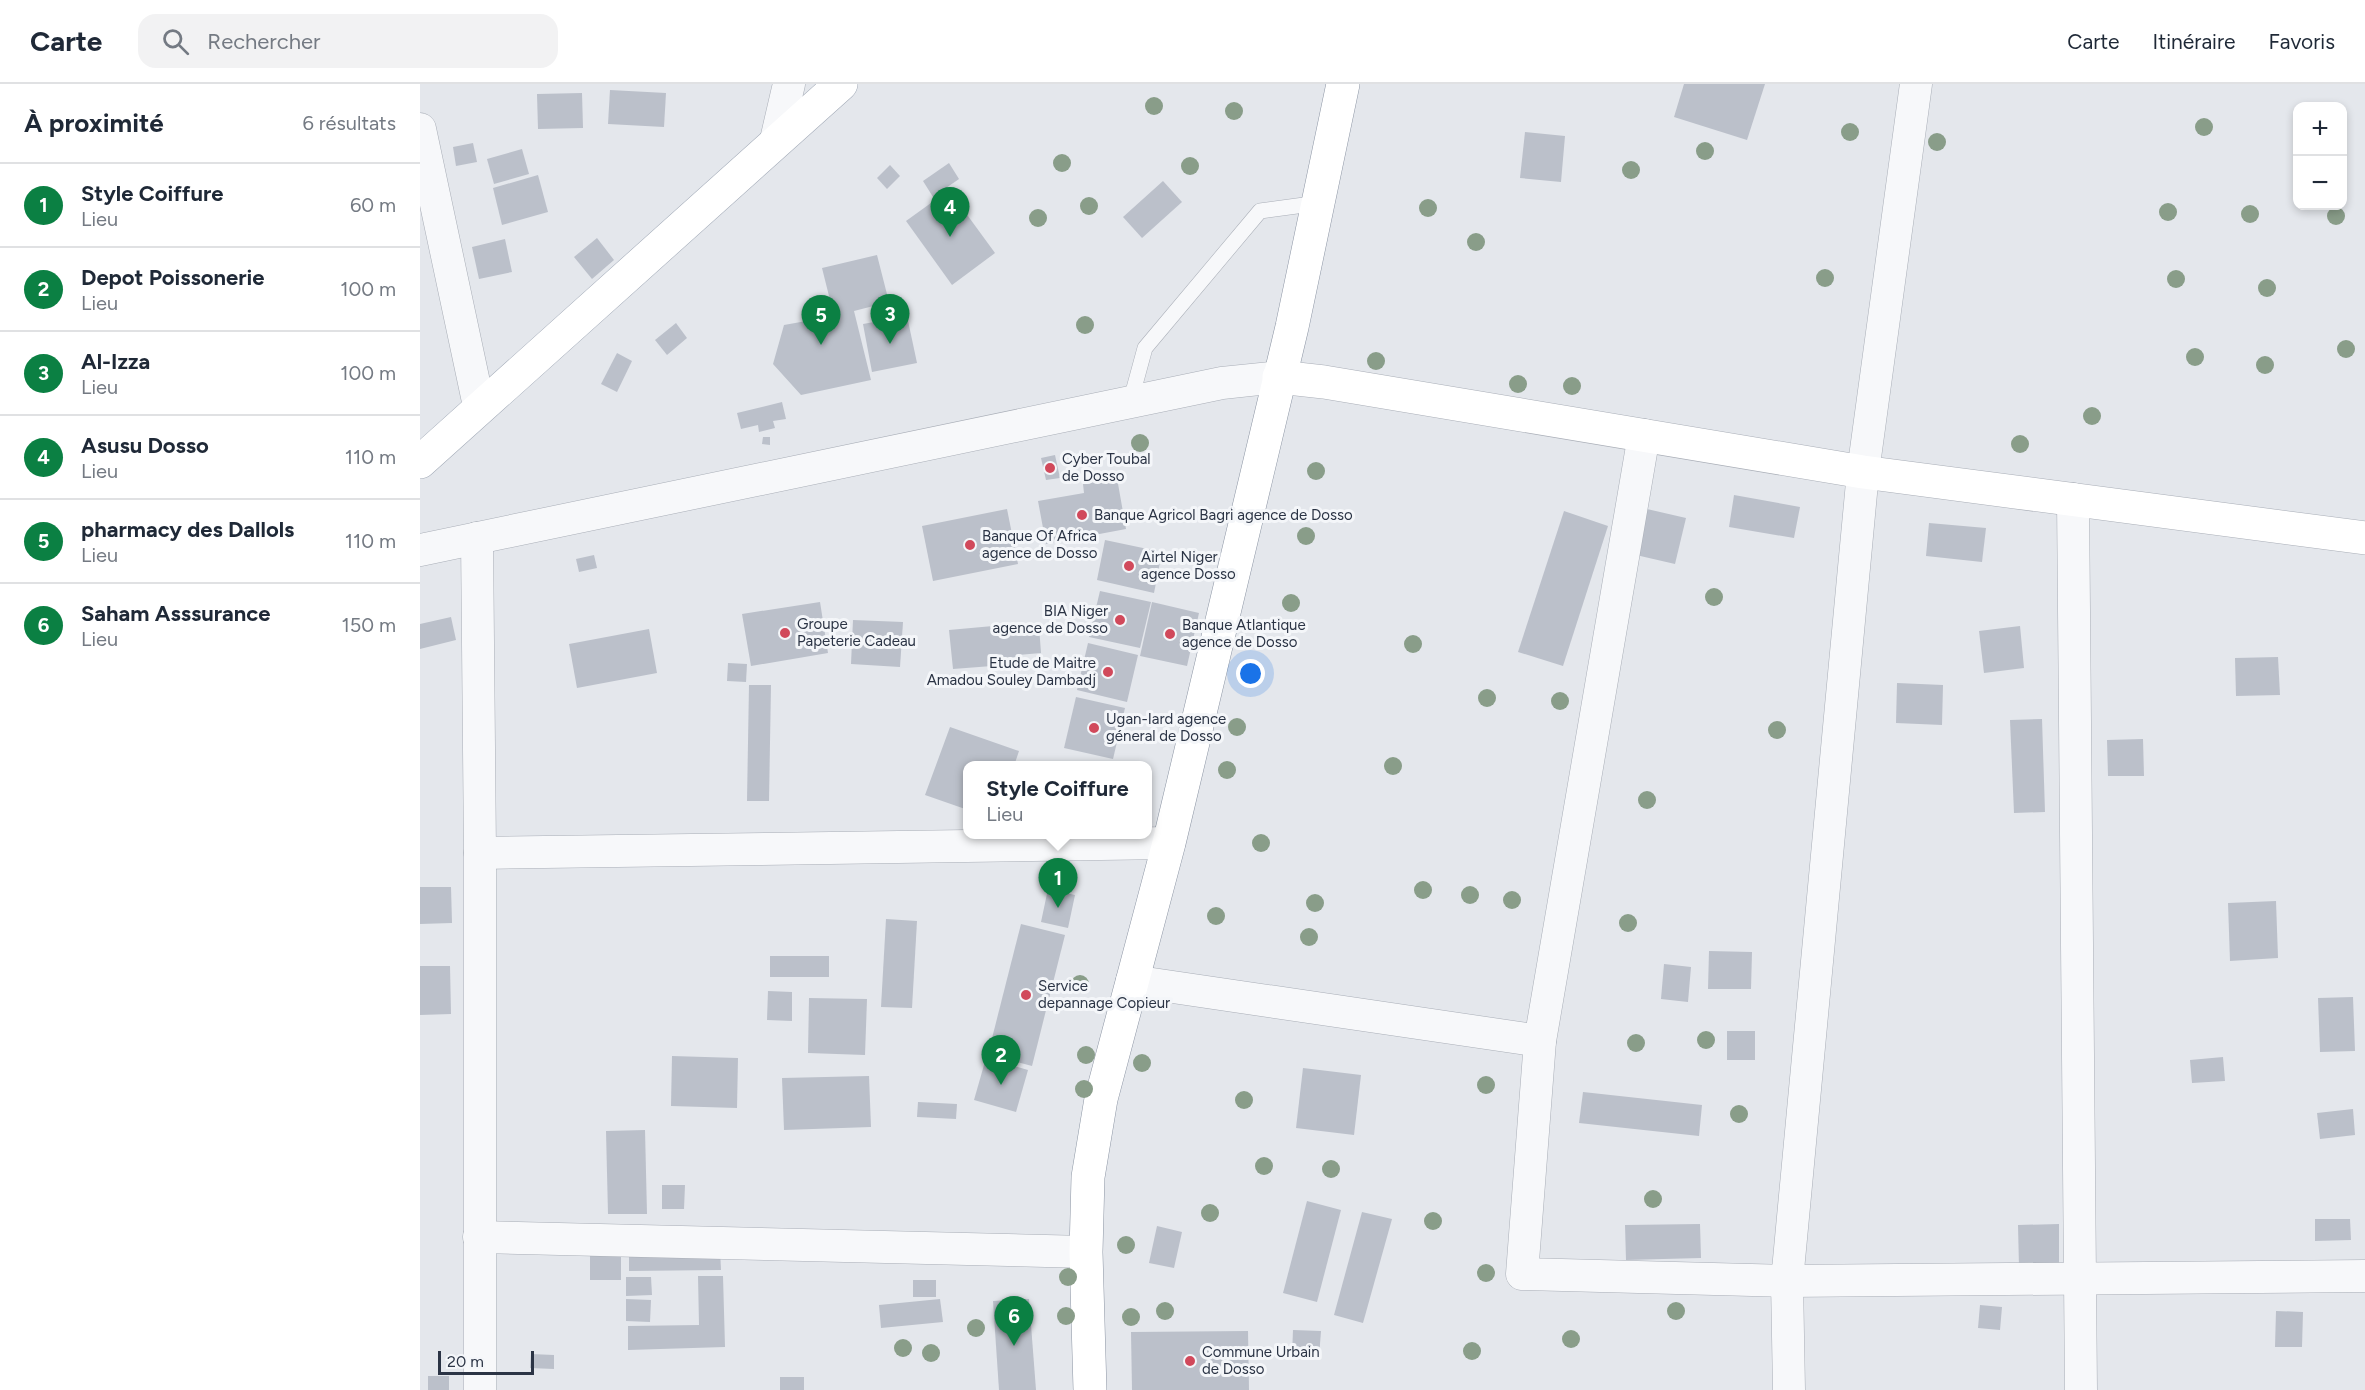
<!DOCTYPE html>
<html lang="fr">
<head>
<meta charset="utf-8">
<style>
  body { margin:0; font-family:Figtree,sans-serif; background:#f2f2f3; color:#1f2937 }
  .controls { position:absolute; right:18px; top:18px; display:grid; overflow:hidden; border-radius:12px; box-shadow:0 3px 9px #0003 }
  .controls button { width:54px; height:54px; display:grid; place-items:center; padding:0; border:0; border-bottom:2px solid #e0e1e3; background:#fff; color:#1f2937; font:30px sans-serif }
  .scale { position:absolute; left:18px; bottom:15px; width:96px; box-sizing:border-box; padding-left:6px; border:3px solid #2b3445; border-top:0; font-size:16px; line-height:21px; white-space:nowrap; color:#2b3445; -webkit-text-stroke:4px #f4f6f9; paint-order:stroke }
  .you { position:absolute; left:831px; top:590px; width:21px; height:21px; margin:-15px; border:4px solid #fff; border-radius:50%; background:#1a73e8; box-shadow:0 0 0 9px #1a73e833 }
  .badge { display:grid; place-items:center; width:39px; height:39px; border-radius:50%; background:#0b8043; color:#fff; font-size:20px; font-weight:700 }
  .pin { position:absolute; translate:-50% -50px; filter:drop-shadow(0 2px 3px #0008) }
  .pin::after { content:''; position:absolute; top:32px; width:21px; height:18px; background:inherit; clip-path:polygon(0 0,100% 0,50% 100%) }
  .popup { position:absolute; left:543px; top:677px; width:189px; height:78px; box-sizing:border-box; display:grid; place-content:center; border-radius:12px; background:#fff; filter:drop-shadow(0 2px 4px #0005); font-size:20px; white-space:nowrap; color:#747a83 }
  .popup b { font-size:22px; color:#1f2937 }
  .popup::after { content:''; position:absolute; left:50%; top:100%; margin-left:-12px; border:12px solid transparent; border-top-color:#fff }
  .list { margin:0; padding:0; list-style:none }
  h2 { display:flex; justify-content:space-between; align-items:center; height:78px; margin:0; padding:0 24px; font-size:26px }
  h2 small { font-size:20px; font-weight:400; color:#747a83 }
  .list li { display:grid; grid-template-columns:39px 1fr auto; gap:18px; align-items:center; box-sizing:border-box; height:84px; padding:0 24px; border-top:2px solid #e0e1e3 }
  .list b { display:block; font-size:22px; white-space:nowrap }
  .list p { margin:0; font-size:20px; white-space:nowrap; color:#747a83 }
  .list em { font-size:20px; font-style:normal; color:#747a83 }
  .icon { flex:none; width:33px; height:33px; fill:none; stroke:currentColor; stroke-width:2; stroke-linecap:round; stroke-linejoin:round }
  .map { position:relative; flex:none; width:1945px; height:1306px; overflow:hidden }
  header { display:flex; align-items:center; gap:36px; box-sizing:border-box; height:84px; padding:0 30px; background:#fff; border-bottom:2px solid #e0e1e3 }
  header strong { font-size:28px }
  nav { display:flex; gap:33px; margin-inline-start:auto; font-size:21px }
  .search { width:420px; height:54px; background:#f2f2f3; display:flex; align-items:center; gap:15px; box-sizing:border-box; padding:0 21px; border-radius:18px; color:#747a83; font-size:22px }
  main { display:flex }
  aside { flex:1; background:#fff }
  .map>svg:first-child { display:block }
  .building { fill:#bbc0ca }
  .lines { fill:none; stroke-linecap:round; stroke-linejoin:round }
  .lane-casing { stroke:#a9aeb7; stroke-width:16 }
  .street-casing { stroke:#a9aeb7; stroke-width:33 }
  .secondary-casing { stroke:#a9aeb7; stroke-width:34 }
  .primary-casing { stroke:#a3abb8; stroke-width:34 }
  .highway-casing { stroke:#8b94a3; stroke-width:34 }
  .lane { stroke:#f7f8fa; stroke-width:15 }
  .street { stroke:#f7f8fa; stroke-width:32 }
  .secondary { stroke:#fff; stroke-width:33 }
  .primary { stroke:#fff; stroke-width:33 }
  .highway { stroke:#fff; stroke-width:33 }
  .tree { fill:#899d89 }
  .poi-dot { fill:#d1495b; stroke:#f4f6f9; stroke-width:2 }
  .labels { text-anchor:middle; stroke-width:6; stroke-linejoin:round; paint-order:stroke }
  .poi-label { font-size:15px; fill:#2b3445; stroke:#f4f6f9; text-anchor:start }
</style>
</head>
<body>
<header>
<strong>Carte</strong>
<div class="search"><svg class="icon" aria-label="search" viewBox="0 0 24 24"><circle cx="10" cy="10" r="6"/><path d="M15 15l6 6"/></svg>Rechercher</div>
<nav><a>Carte</a><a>Itinéraire</a><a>Favoris</a></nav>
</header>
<main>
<aside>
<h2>À proximité<small>6 résultats</small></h2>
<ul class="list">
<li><span class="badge">1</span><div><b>Style Coiffure</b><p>Lieu</p></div><em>60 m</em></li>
<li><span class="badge">2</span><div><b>Depot Poissonerie</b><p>Lieu</p></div><em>100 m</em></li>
<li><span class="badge">3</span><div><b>Al-Izza</b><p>Lieu</p></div><em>100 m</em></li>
<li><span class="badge">4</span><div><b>Asusu Dosso</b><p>Lieu</p></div><em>110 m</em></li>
<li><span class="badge">5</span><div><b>pharmacy des Dallols</b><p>Lieu</p></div><em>110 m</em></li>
<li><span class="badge">6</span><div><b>Saham Asssurance</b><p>Lieu</p></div><em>150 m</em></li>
</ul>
</aside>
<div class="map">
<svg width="1945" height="1306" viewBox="0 0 1945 1306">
  <rect width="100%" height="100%" fill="#e4e7ec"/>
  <g class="building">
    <polygon points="1264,0 1345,0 1327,56 1254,33"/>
    <polygon points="190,6 246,9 244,43 188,40"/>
    <polygon points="162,9 163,44 118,45 117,10"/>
    <polygon points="1105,48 1145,52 1141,98 1100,94"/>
    <polygon points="53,59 57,78 36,82 33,63"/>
    <polygon points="102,65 109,90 74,100 67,75"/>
    <polygon points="529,79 539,95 513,113 503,97"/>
    <polygon points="470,81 480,92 467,105 457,94"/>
    <polygon points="118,91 128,128 82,141 73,104"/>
    <polygon points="743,97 762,118 722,154 703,133"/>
    <polygon points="529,106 575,169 532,201 486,137"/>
    <polygon points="177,154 194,176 172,195 154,173"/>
    <polygon points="85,155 92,188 59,195 52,163"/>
    <polygon points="457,171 469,218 434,227 451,296 381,311 353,280 364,241 414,232 402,184"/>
    <polygon points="487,232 497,279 452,288 443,240"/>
    <polygon points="256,239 267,254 247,271 235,256"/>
    <polygon points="197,269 212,277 197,308 181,300"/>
    <polygon points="362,318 366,335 353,337 355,344 339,348 338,341 321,345 317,329"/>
    <polygon points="343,353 350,353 350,361 342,360"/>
    <polygon points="635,371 640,394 626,396 621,374"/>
    <polygon points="697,394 706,445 626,460 618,417 664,409 663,400"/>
    <polygon points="1314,411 1380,423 1374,454 1309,443"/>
    <polygon points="587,425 598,480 513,497 502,442"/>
    <polygon points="1227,425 1266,434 1255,480 1216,471"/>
    <polygon points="1144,427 1188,442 1143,582 1098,568"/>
    <polygon points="1509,439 1566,444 1562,478 1506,472"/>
    <polygon points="685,456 742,468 734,509 677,496"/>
    <polygon points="174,471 177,484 159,488 156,475"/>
    <polygon points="680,507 731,518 720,564 669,553"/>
    <polygon points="400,518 408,569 331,582 322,530"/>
    <polygon points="732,518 779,529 767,582 720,572"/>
    <polygon points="31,533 36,556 0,565 0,540"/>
    <polygon points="433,536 483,538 480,583 431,580"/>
    <polygon points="595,540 596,544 619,542 621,569 598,571 599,580 533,585 529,546"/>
    <polygon points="1600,542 1604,584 1564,589 1559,547"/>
    <polygon points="229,545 237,589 157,604 149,560"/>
    <polygon points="668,559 718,571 707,618 657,606"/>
    <polygon points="1858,573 1860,611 1816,612 1815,574"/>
    <polygon points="308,579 327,580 326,598 307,597"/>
    <polygon points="1477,599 1523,601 1522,641 1476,639"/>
    <polygon points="329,601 351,601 349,717 327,717"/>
    <polygon points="656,613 705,624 693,675 644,664"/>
    <polygon points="1622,635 1625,728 1594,729 1590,636"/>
    <polygon points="530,643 599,667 594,682 548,682 548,726 505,711"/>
    <polygon points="1723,655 1724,692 1688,692 1687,656"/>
    <polygon points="0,803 31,803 32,839 0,840"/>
    <polygon points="628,805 655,811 648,844 621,838"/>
    <polygon points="1856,817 1858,874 1810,877 1808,819"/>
    <polygon points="466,835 497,837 492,924 461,923"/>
    <polygon points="601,840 645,851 612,982 568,970"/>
    <polygon points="1289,867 1332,868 1331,905 1288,905"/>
    <rect x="350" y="872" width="59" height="21"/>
    <polygon points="1244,880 1271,883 1268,918 1241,915"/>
    <polygon points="0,882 30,882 31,930 0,931"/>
    <polygon points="348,907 372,908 372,937 347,936"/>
    <polygon points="1933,913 1935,967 1900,968 1898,914"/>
    <polygon points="389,914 447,915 445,971 388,969"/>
    <rect x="1307" y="947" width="28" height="29"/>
    <polygon points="252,972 318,974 317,1024 251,1022"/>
    <polygon points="1803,973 1805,997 1772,999 1770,976"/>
    <polygon points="566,974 608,986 596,1028 554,1016"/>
    <polygon points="883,984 941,991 934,1051 876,1044"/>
    <polygon points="449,992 451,1043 364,1046 362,994"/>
    <polygon points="1163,1008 1282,1021 1279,1052 1159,1039"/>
    <polygon points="498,1018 537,1020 536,1035 497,1033"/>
    <polygon points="1933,1025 1935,1051 1900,1055 1897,1029"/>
    <polygon points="225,1046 227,1130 188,1130 186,1047"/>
    <polygon points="242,1101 265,1101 264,1125 242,1125"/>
    <polygon points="887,1117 921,1126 897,1218 863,1209"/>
    <polygon points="942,1128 972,1135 943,1239 914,1231"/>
    <polygon points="1895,1135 1930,1135 1931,1156 1895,1157"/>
    <polygon points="1280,1140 1281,1174 1206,1176 1205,1141"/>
    <polygon points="1639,1140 1639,1182 1599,1183 1598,1141"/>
    <polygon points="737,1142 762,1148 754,1184 729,1179"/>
    <polygon points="209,1166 300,1166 301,1186 209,1187"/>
    <rect x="170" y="1167" width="31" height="29"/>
    <polygon points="278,1192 303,1192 305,1263 208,1266 208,1242 279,1241"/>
    <polygon points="206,1193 231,1193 232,1211 206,1212"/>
    <rect x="493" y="1196" width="23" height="17"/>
    <polygon points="206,1215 231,1216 230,1238 206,1237"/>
    <polygon points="520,1215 523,1238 461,1244 459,1221"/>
    <polygon points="609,1215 616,1306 579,1306 573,1217"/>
    <polygon points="1560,1221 1582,1223 1580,1246 1558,1244"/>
    <polygon points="1856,1227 1883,1228 1882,1263 1855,1263"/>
    <polygon points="873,1246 901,1247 899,1273 872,1271"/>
    <polygon points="828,1247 829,1306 712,1306 711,1248"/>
    <polygon points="111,1270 134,1271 134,1285 110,1284"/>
    <rect x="8" y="1292" width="21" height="14"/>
    <rect x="360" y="1293" width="24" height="13"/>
  </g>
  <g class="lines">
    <defs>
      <polyline id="lane" points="710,319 725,264 840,127 899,119"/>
      <g id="street">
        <polyline points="0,45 59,322"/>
        <polyline points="356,56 369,0"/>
        <polyline points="1224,351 1120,957 1102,1190 1367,1197 1945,1192"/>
        <polyline points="1653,415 1661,1306"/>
        <polyline points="57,454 60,769 60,1306"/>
        <polyline points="0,466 802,299 859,293"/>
        <polyline points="60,769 749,759"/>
        <polyline points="712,897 1120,957"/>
        <polyline points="59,1153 666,1168"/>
        <polyline points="1369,1306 1367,1197 1443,388 1496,0"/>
      </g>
      <polyline id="secondary" points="859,293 904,298 1443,388 1945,454"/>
      <polyline id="primary" points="0,378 421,0"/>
      <polyline id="highway" points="670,1306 666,1168 668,1093 681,1015 749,759 872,243 923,0"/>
    </defs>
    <use href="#lane" class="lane-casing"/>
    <use href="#street" class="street-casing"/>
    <use href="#secondary" class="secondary-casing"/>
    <use href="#primary" class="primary-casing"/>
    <use href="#highway" class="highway-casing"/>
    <use href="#lane" class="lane"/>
    <use href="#street" class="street"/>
    <use href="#secondary" class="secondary"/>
    <use href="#primary" class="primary"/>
    <use href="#highway" class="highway"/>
  </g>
  <g class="tree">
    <circle cx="734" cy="22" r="9"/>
    <circle cx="814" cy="27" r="9"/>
    <circle cx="1784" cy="43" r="9"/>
    <circle cx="1430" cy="48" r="9"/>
    <circle cx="1517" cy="58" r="9"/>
    <circle cx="1285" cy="67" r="9"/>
    <circle cx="642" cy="79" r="9"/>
    <circle cx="770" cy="82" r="9"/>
    <circle cx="1211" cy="86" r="9"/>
    <circle cx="669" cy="122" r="9"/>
    <circle cx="1008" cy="124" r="9"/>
    <circle cx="1748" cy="128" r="9"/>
    <circle cx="1830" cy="130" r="9"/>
    <circle cx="1916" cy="132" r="9"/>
    <circle cx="618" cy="134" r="9"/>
    <circle cx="1056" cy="158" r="9"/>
    <circle cx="1405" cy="194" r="9"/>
    <circle cx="1756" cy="195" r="9"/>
    <circle cx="1847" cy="204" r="9"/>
    <circle cx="665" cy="241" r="9"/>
    <circle cx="1926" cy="265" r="9"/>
    <circle cx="1775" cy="273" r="9"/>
    <circle cx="956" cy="277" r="9"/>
    <circle cx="1845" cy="281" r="9"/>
    <circle cx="1098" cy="300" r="9"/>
    <circle cx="1152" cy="302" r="9"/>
    <circle cx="1672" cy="332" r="9"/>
    <circle cx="720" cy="359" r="9"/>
    <circle cx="1600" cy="360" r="9"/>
    <circle cx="896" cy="387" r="9"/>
    <circle cx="886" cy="452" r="9"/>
    <circle cx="1294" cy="513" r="9"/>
    <circle cx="871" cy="519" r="9"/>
    <circle cx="993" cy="560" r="9"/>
    <circle cx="1067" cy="614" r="9"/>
    <circle cx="1140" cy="617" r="9"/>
    <circle cx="817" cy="643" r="9"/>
    <circle cx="1357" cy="646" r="9"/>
    <circle cx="973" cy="682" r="9"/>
    <circle cx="807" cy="686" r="9"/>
    <circle cx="1227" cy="716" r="9"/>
    <circle cx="841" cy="759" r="9"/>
    <circle cx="1003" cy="806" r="9"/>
    <circle cx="1050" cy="811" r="9"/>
    <circle cx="1092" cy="816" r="9"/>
    <circle cx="895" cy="819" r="9"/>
    <circle cx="796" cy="832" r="9"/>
    <circle cx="1208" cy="839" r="9"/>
    <circle cx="889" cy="853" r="9"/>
    <circle cx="660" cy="900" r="9"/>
    <circle cx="1286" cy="956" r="9"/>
    <circle cx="1216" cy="959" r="9"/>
    <circle cx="666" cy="971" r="9"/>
    <circle cx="722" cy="979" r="9"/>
    <circle cx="1066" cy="1001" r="9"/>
    <circle cx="664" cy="1005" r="9"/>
    <circle cx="824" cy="1016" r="9"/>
    <circle cx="1319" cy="1030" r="9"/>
    <circle cx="844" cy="1082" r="9"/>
    <circle cx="911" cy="1085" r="9"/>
    <circle cx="1233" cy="1115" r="9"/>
    <circle cx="790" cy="1129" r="9"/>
    <circle cx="1013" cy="1137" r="9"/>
    <circle cx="706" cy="1161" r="9"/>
    <circle cx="1066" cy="1189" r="9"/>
    <circle cx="648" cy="1193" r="9"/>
    <circle cx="745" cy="1227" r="9"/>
    <circle cx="1256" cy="1227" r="9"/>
    <circle cx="646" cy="1232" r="9"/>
    <circle cx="711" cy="1233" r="9"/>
    <circle cx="556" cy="1244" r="9"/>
    <circle cx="1151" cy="1255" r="9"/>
    <circle cx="483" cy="1264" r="9"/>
    <circle cx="1052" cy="1267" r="9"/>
    <circle cx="511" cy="1269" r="9"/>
  </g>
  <g class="poi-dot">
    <circle cx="630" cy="384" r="6"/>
    <circle cx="662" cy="431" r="6"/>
    <circle cx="550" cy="461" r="6"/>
    <circle cx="709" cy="482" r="6"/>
    <circle cx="700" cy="536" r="6"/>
    <circle cx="365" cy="549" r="6"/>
    <circle cx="750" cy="550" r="6"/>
    <circle cx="688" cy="588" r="6"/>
    <circle cx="674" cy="644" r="6"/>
    <circle cx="606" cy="911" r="6"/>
    <circle cx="770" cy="1277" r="6"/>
  </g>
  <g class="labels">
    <g class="poi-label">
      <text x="642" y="380">Cyber Toubal<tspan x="642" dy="17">de Dosso</tspan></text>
      <text x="674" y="436">Banque Agricol Bagri agence de Dosso</text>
      <text x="562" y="457">Banque Of Africa<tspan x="562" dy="17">agence de Dosso</tspan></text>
      <text x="721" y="478">Airtel Niger<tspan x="721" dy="17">agence Dosso</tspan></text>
      <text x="688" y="532" text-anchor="end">BIA Niger<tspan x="688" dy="17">agence de Dosso</tspan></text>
      <text x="377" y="545">Groupe<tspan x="377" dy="17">Papeterie Cadeau</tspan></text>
      <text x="762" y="546">Banque Atlantique<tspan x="762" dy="17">agence de Dosso</tspan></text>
      <text x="676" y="584" text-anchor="end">Etude de Maitre<tspan x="676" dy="17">Amadou Souley Dambadj</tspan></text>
      <text x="686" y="640">Ugan-Iard agence<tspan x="686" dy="17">géneral de Dosso</tspan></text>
      <text x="618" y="907">Service<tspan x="618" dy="17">depannage Copieur</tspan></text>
      <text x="782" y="1273">Commune Urbain<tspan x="782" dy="17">de Dosso</tspan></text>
    </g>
  </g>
</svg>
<div class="controls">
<button>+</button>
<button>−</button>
</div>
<div class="scale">20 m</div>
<div class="you"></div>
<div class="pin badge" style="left:638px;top:824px">1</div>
<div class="popup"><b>Style Coiffure</b>Lieu</div>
<div class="pin badge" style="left:581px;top:1001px">2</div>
<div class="pin badge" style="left:470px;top:260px">3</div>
<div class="pin badge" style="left:530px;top:153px">4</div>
<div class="pin badge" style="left:401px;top:261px">5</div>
<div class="pin badge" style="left:594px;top:1262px">6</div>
</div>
</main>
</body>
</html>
